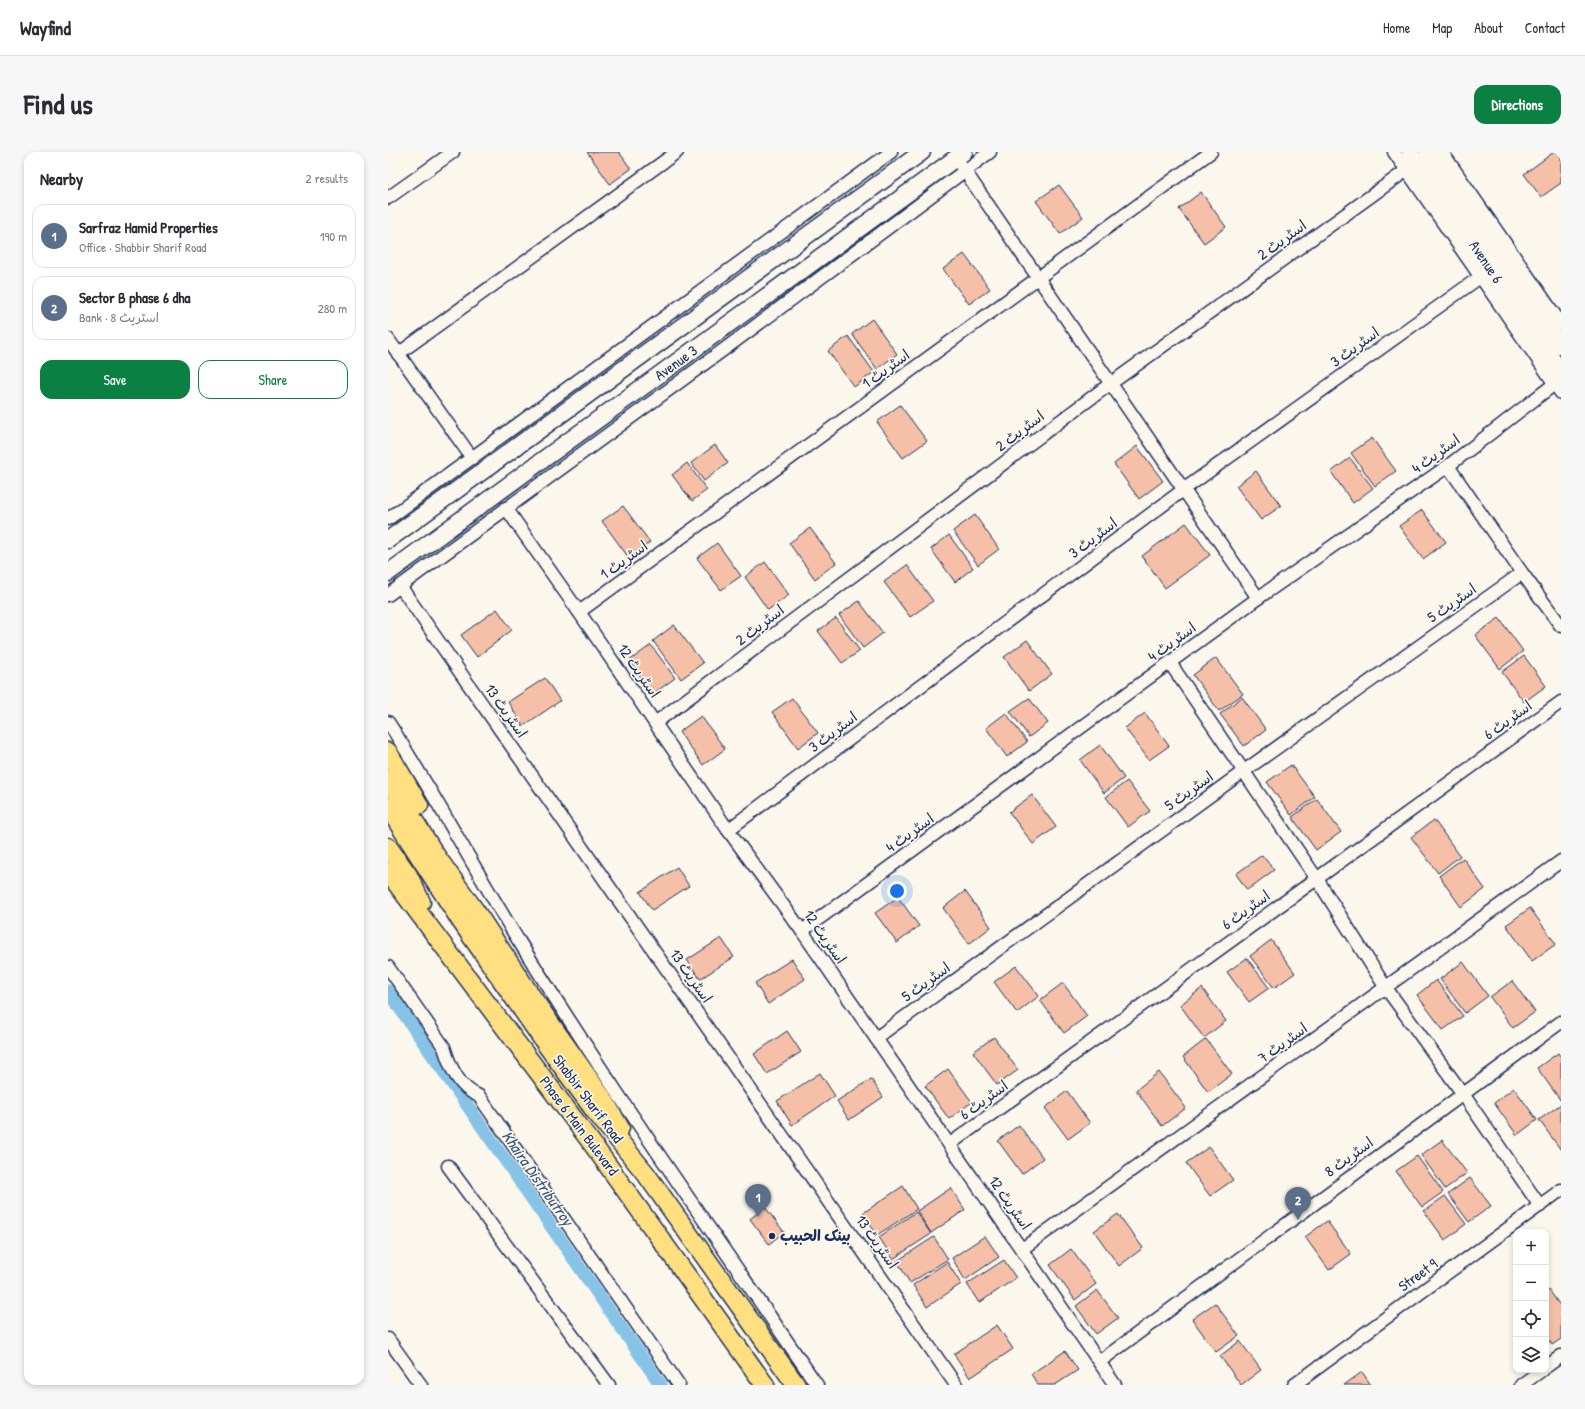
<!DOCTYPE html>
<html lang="en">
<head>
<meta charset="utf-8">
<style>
  body { margin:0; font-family:"Patrick Hand","Playpen Sans Arabic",sans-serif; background:#f7f7f7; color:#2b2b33 }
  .controls { position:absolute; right:12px; bottom:12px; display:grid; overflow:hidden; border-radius:8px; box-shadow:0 2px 6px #0003 }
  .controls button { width:36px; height:36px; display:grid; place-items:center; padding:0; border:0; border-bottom:1px solid #e1e1e2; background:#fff; color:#2b2b33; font:20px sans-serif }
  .you { position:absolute; left:509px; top:739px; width:14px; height:14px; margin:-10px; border:3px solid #fff; border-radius:50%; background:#1a73e8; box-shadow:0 0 0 6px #1a73e833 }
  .badge { display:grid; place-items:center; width:26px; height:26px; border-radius:50%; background:#0b8043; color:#fff; font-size:13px; font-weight:700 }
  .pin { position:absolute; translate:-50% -33px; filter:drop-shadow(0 1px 2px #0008) }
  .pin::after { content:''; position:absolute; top:21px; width:14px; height:12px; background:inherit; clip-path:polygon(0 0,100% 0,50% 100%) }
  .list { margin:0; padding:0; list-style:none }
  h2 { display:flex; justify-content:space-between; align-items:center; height:52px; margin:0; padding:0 16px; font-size:17px }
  h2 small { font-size:13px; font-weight:400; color:#7c7c81 }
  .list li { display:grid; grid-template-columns:26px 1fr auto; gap:12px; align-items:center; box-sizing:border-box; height:64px; margin:0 8px 8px; padding:0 8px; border:1px solid #e1e1e2; border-radius:12px }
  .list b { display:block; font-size:15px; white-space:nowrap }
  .list p { margin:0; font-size:13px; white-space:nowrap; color:#7c7c81 }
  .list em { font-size:13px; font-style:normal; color:#7c7c81 }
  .actions { display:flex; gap:8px; padding:12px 16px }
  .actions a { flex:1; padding:9px 0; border:1px solid #0b8043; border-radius:12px; text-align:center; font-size:14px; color:#0b8043 }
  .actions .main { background:#0b8043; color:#fff }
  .icon { flex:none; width:22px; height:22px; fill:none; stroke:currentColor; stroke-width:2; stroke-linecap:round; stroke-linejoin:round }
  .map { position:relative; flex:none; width:1173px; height:1233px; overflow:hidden; border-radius:12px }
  header { display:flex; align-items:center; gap:24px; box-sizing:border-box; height:56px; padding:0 20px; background:#fff; border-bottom:1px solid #e1e1e2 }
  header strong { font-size:19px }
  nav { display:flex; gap:22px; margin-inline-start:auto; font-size:14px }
  .intro { display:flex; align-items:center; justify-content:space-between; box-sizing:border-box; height:96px; padding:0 24px }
  h1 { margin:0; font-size:28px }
  .button { padding:10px 18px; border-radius:12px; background:#0b8043; color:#fff; font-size:14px; font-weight:700 }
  main { display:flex; gap:24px; padding:0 24px }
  aside { flex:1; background:#fff; border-radius:12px; box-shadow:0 2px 6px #0003 }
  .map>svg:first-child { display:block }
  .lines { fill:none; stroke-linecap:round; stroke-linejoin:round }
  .canal { stroke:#87c2e7; stroke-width:13 }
  .building { fill:#f5c0a7; stroke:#1b2f5e }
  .minor-casing { stroke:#1b2f5e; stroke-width:15 }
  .secondary-casing { stroke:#1b2f5e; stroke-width:19 }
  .primary-casing { stroke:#1b2f5e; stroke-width:21 }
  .minor { stroke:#fbf7ec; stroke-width:12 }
  .secondary { stroke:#fbf7ec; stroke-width:16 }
  .primary { stroke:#ffdf80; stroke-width:18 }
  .poi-dot { fill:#1b2f5e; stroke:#fbf7ec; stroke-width:1.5 }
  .labels { text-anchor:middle; stroke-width:3.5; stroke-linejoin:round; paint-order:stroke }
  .street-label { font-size:15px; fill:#1b2f5e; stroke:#fbf7ec }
  .poi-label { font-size:15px; font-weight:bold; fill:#1b2f5e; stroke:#fbf7ec; text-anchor:start }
  .water-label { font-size:16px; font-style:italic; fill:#365480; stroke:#fbf7ec }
</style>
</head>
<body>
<header>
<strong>Wayfind</strong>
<nav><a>Home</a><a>Map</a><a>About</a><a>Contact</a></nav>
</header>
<div class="intro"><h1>Find us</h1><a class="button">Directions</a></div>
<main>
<aside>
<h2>Nearby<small>2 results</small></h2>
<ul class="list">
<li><span class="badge" style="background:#5c6f8a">1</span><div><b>Sarfraz Hamid Properties</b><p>Office · Shabbir Sharif Road</p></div><em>190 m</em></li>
<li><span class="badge" style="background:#5c6f8a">2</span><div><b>Sector B phase 6 dha</b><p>Bank · اسٹریٹ 8</p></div><em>280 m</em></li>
</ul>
<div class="actions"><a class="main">Save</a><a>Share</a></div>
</aside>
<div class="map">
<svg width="1173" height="1233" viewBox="0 0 1173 1233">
  <rect width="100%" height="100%" fill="#fbf7ec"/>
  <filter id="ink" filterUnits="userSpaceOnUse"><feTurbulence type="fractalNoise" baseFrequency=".025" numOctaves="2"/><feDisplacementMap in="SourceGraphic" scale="8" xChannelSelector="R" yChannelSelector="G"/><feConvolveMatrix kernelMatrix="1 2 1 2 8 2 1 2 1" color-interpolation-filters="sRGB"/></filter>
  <g filter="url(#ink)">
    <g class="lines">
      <polyline class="canal" points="0,839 273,1233"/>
    </g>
    <g class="building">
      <polygon points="199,0 231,0 243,17 222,32"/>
      <polygon points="1166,0 1173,0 1173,31 1153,45 1136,22"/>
      <polygon points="671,33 695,65 672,82 648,49"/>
      <polygon points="813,40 838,75 816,91 791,57"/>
      <polygon points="576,102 602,137 581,152 555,117"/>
      <polygon points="484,167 509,202 489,217 464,182"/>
      <polygon points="460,184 486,220 466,235 440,199"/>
      <polygon points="512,253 539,289 515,306 489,270"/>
      <polygon points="984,286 1008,319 987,334 963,301"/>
      <polygon points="327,293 340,311 316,329 303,311"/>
      <polygon points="749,294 775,329 751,347 726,312"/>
      <polygon points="962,306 985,336 965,351 943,320"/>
      <polygon points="299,311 319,338 304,349 284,323"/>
      <polygon points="868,319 893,354 873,368 848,334"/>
      <polygon points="235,354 262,390 241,406 214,369"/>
      <polygon points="1034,358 1058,390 1035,407 1011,374"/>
      <polygon points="587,363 611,397 590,413 565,379"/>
      <polygon points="798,371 822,403 777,436 754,404"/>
      <polygon points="422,376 448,411 427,427 401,391"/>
      <polygon points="561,383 585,416 567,430 543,397"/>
      <polygon points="329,391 353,424 333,438 309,406"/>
      <polygon points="377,410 401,443 380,458 357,425"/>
      <polygon points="519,413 545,449 522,465 496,430"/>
      <polygon points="471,449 495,481 475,496 451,463"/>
      <polygon points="109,457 124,478 89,505 73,483"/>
      <polygon points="448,466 472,499 454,511 430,479"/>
      <polygon points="1111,466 1135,499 1112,517 1087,483"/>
      <polygon points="286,473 315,511 293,527 265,489"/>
      <polygon points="639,488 664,522 641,539 616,505"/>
      <polygon points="263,493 287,526 265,542 241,509"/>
      <polygon points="1136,504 1158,534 1136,550 1114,520"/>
      <polygon points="828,506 855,542 831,559 805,523"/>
      <polygon points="157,526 172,549 135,574 120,550"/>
      <polygon points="854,545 878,578 856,594 832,562"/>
      <polygon points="404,546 430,581 410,596 384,560"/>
      <polygon points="641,546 660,571 641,585 622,559"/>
      <polygon points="618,561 639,590 619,605 598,576"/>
      <polygon points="757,561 781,594 761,608 737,576"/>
      <polygon points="313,564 337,597 315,613 291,580"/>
      <polygon points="712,593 736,626 716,641 692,608"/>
      <polygon points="903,613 927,645 903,663 879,630"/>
      <polygon points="739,629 762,659 740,675 718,645"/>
      <polygon points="644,643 668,675 645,692 621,660"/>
      <polygon points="929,647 953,680 928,698 904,665"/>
      <polygon points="1046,668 1072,704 1050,721 1023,685"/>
      <polygon points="874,703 886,718 859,738 848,722"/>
      <polygon points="1075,706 1097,737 1073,755 1051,724"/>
      <polygon points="289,715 301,734 264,758 252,740"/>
      <polygon points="577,739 603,775 581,792 555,756"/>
      <polygon points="510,745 531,774 509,791 487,761"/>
      <polygon points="1142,756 1168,792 1144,809 1118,773"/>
      <polygon points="333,786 346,805 312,827 299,808"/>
      <polygon points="883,788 907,821 886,836 862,804"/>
      <polygon points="859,806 881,836 861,850 839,820"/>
      <polygon points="404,807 417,827 380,852 367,831"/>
      <polygon points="1075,810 1100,844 1077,861 1052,827"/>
      <polygon points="628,814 651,844 629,861 606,830"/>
      <polygon points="1048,828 1075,864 1055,878 1029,843"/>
      <polygon points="1124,829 1147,860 1125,876 1102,845"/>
      <polygon points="675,831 699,864 676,881 652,848"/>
      <polygon points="814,836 838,869 816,886 792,853"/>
      <polygon points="399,879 413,900 379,922 366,902"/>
      <polygon points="606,885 630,918 609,933 585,900"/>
      <polygon points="818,887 844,922 820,940 795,905"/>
      <polygon points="1170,901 1173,905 1173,949 1149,916"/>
      <polygon points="560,917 584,950 561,967 537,934"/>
      <polygon points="771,920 798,956 774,974 748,938"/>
      <polygon points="432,921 447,944 404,973 389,949"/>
      <polygon points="483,927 495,945 461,968 449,949"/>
      <polygon points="1126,936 1149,968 1129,983 1106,951"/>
      <polygon points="679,939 702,971 680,987 657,956"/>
      <polygon points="1173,952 1173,998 1151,968"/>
      <polygon points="631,973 655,1006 634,1022 610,989"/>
      <polygon points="1054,988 1079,1021 1057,1037 1033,1003"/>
      <polygon points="821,995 845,1028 822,1044 798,1011"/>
      <polygon points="1029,1004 1055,1040 1034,1055 1008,1019"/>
      <polygon points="1082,1026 1103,1054 1081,1070 1060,1042"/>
      <polygon points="515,1034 529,1057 489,1083 475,1061"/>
      <polygon points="563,1036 577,1058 543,1081 529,1059"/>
      <polygon points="1057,1044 1078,1072 1057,1088 1036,1059"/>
      <polygon points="377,1055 396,1080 381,1092 362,1067"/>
      <polygon points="528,1060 543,1082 505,1107 491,1085"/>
      <polygon points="730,1062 755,1096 731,1114 706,1079"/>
      <polygon points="939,1069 963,1102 941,1118 917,1085"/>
      <polygon points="597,1084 611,1105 577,1128 564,1106"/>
      <polygon points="546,1085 560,1107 522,1131 509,1109"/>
      <polygon points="683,1097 708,1132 687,1148 662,1113"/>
      <polygon points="616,1108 628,1126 591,1151 579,1132"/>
      <polygon points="559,1110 573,1132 539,1155 525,1133"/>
      <polygon points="709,1138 730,1166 708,1182 688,1154"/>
      <polygon points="1161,1138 1173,1155 1173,1187 1164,1193 1158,1184 1158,1140"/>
      <polygon points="827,1151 851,1184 828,1200 804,1167"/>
      <polygon points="609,1173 625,1197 582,1226 566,1202"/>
      <polygon points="852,1189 873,1218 853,1233 832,1204"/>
      <polygon points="677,1199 690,1218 667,1233 650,1233 643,1222"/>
      <polygon points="974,1220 983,1233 956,1233"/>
    </g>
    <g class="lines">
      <defs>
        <g id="minor">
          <polyline points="1006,0 1173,241"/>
          <polyline points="1054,0 1173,172"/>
          <polyline points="572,12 870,446"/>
          <polyline points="0,46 65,0"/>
          <polyline points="0,187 84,306"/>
          <polyline points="10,202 289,0"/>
          <polyline points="1060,314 1134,421 1173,474"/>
          <polyline points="118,356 191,460 340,678 414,779 727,1233"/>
          <polyline points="0,367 503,0"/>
          <polyline points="12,434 568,1233"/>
          <polyline points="0,443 342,193 602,0"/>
          <polyline points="191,460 823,0"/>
          <polyline points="782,511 929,727 998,836 1075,942 1152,1054"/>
          <path d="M0,570c44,68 82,139 124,208 96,155 202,304 305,455"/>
          <polyline points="267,571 722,232 1019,18"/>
          <polyline points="340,678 795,338 1092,125"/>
          <polyline points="414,779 870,446 1060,314 1173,227"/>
          <path d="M0,815l56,80c6,20 15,41 35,49l200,289"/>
          <polyline points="488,886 856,619 1134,421"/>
          <polyline points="562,992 1173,550"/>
          <polyline points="60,1014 221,1233"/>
          <polyline points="634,1097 1173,709"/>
          <polyline points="0,1187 33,1233"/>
          <polyline points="711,1210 1173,870"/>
          <polyline points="1158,1215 1173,1204"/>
          <polyline points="906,1233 1173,1038"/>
          <polyline points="1133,1233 1154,1218"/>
        </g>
        <g id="secondary">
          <polyline points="1022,0 1173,220"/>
          <polyline points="1040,0 1173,194"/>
          <polyline points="0,388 534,0"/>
          <polyline points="0,421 576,0"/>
        </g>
        <g id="primary">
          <polyline points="0,600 31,653"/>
          <polyline points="0,627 48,704 88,760 141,841 217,950 232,976"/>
          <polyline points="0,655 73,769 160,895 207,959 258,1022 408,1233"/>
          <polyline points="0,695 20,723 33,750"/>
          <polyline points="0,720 203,990 377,1233"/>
        </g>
      </defs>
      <use href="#minor" class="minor-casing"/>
      <use href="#secondary" class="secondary-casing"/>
      <use href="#primary" class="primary-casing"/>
      <use href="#minor" class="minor"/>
      <use href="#secondary" class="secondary"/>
      <use href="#primary" class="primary"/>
    </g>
  </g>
  <circle class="poi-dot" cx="384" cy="1084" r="4"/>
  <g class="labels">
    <g class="street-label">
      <text transform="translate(894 88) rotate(-36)" y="5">اسٹریٹ 2</text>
      <text transform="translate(1098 110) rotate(56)" y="5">Avenue 6</text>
      <text transform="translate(967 195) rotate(-36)" y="5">اسٹریٹ 3</text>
      <text transform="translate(288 211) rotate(-36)" y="5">Avenue 3</text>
      <text transform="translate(498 217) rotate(-36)" y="5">اسٹریٹ 1</text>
      <text transform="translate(632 279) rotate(-37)" y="5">اسٹریٹ 2</text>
      <text transform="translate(1048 302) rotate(-36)" y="5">اسٹریٹ 4</text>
      <text transform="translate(705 386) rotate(-37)" y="5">اسٹریٹ 3</text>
      <text transform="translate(236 408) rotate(-36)" y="5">اسٹریٹ 1</text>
      <text transform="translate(1064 451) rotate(-35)" y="5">اسٹریٹ 5</text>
      <text transform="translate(372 473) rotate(-37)" y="5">اسٹریٹ 2</text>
      <text transform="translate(784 490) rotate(-36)" y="5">اسٹریٹ 4</text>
      <text transform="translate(251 519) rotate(55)" y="5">اسٹریٹ 12</text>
      <text transform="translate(118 559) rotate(55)" y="5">اسٹریٹ 13</text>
      <text transform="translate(1120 568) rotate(-36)" y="5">اسٹریٹ 6</text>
      <text transform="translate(445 580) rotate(-37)" y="5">اسٹریٹ 3</text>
      <text transform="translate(801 639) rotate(-36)" y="5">اسٹریٹ 5</text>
      <text transform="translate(522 681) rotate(-36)" y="5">اسٹریٹ 4</text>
      <text transform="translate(858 758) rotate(-36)" y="5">اسٹریٹ 6</text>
      <text transform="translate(437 785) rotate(55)" y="5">اسٹریٹ 12</text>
      <text transform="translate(303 824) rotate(55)" y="5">اسٹریٹ 13</text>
      <text transform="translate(538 830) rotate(-36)" y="5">اسٹریٹ 5</text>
      <text transform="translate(895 891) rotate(-36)" y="5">اسٹریٹ 7</text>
      <text transform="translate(200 947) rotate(53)" y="5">Shabbir Sharif Road</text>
      <text transform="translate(596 948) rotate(-36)" y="5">اسٹریٹ 6</text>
      <text transform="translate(191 974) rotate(53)" y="5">Phase 6 Main Bulevard</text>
      <text transform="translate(961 1005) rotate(-36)" y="5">اسٹریٹ 8</text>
      <text transform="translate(622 1051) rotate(55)" y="5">اسٹریٹ 12</text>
      <text transform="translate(489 1090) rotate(55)" y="5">اسٹریٹ 13</text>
      <text transform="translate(1030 1123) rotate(-36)" y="5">Street 9</text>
    </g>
    <g class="poi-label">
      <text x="392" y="1089">بينک الحبيب</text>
    </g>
    <g class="water-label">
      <text transform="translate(150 1026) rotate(55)" y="6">Khaira Distributroy</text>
    </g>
  </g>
</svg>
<div class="controls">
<button>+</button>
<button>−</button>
<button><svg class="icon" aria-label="locate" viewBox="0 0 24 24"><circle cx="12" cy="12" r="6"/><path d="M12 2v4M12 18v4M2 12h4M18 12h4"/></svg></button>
<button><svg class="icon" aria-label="layers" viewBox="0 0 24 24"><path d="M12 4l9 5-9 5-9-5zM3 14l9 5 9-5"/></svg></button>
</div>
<div class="you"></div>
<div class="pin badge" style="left:370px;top:1065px;background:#5c6f8a">1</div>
<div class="pin badge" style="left:910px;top:1068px;background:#5c6f8a">2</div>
</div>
</main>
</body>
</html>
